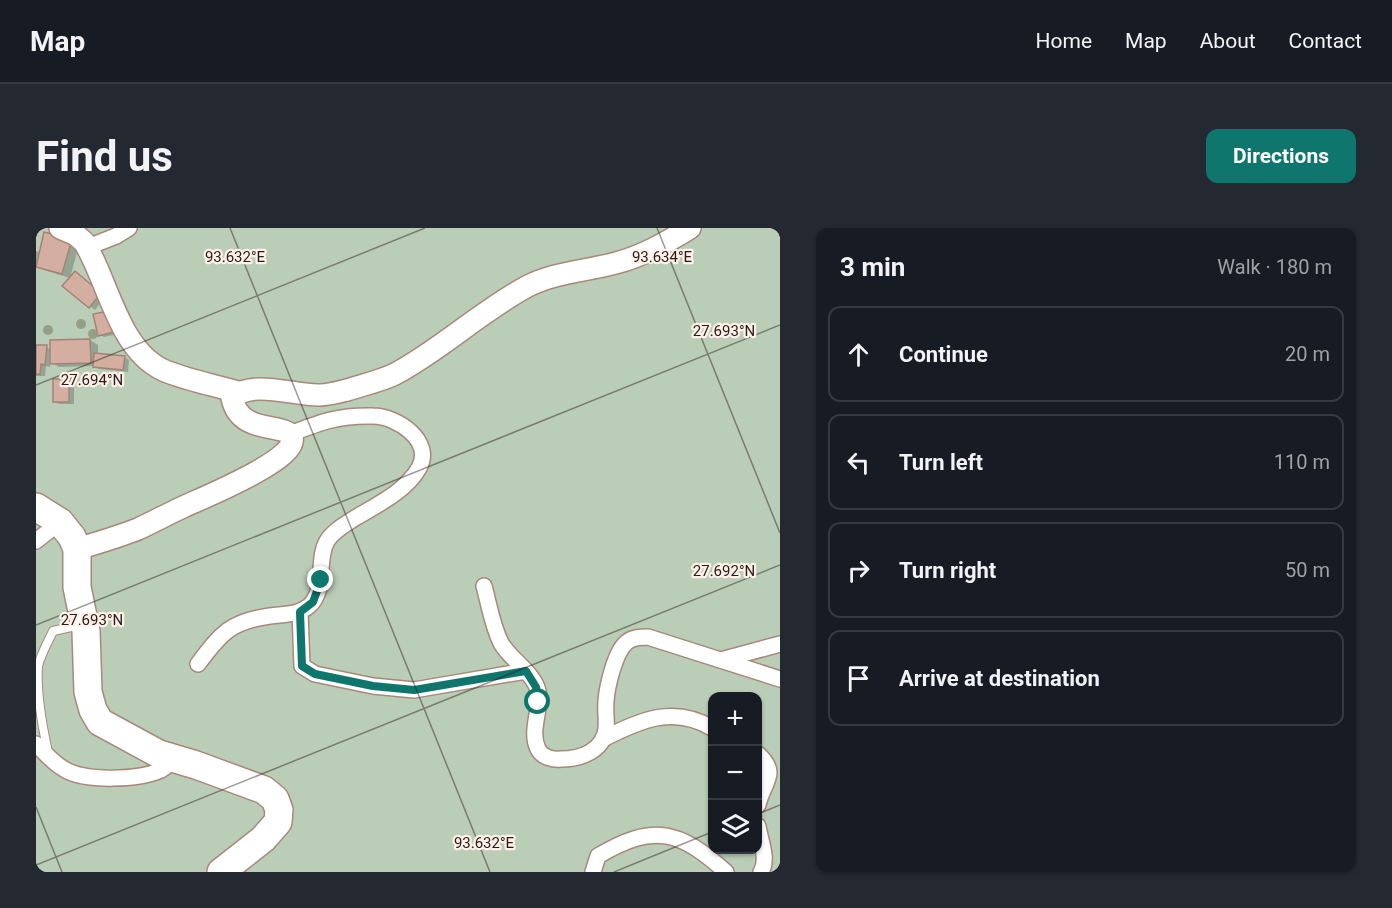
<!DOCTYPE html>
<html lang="en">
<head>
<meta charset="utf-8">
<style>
  body { margin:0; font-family:Roboto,sans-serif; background:#242831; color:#f1f3f6 }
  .controls { position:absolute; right:18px; bottom:18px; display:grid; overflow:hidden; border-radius:12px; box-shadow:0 2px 4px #0004 }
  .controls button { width:54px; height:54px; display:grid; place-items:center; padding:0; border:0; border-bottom:2px solid #363941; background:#171b24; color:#f1f3f6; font:30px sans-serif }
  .stop { position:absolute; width:18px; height:18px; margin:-14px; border:4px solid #0f766e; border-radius:50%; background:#fff }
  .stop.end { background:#0f766e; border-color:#fff; box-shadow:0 2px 6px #0008 }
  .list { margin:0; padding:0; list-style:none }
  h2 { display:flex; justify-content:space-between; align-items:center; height:78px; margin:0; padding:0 24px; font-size:26px }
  h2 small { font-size:20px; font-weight:400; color:#9ea1a6 }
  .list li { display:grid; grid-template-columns:39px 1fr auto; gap:18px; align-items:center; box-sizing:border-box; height:96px; margin:0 12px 12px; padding:0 12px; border:2px solid #363941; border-radius:12px }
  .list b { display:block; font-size:22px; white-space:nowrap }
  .list em { font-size:20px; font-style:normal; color:#9ea1a6 }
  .icon { flex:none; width:33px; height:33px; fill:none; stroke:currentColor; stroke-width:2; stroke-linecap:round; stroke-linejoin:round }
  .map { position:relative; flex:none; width:744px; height:644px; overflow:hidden; border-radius:12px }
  header { display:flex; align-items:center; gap:36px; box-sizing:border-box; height:84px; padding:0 30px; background:#171b24; border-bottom:2px solid #363941 }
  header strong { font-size:28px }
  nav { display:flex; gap:33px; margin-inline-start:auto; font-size:21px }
  .intro { display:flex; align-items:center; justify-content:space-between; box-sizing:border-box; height:144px; padding:0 36px }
  h1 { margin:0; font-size:42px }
  .button { padding:15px 27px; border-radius:12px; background:#0f766e; color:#fff; font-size:21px; font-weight:700 }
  main { display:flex; gap:36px; padding:0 36px }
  aside { flex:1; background:#171b24; border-radius:12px; box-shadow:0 2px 4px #0004 }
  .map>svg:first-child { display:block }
  .green { fill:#bacdb7; fill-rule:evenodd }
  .shadow { fill:#0003 }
  .building { fill:#d4afa1; stroke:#a48376; stroke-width:1.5 }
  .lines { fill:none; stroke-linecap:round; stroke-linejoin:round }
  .lane-casing { stroke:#a9887b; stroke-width:10 }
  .street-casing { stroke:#a9887b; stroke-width:18 }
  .secondary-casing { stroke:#a9887b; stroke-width:24 }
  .highway-casing { stroke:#a9887b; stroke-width:30 }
  .lane { stroke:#fff; stroke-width:8 }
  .street { stroke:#fff; stroke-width:15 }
  .secondary { stroke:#fff; stroke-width:21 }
  .highway { stroke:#fff; stroke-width:27 }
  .tree { fill:#93a087 }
  .route { stroke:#0f766e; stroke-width:8 }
  .ticks { fill:none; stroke:#291c17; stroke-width:1.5; stroke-opacity:0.45 }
  .ticks-label { font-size:15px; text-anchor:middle; fill:#291c17; stroke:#fff0ea; stroke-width:4.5; stroke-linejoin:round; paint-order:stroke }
</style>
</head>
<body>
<header>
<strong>Map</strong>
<nav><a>Home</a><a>Map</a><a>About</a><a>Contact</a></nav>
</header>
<div class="intro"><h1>Find us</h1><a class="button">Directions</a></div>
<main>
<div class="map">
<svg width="744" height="644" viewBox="0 0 744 644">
  <rect width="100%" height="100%" fill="#fff0ea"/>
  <path class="green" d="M0,0h744v644h-744zM676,469h46v153h-46z"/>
  <g class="shadow">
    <polygon points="9,6 43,17 34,50 8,42 0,38 0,23 4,25"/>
    <polygon points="28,58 69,69 59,82"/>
    <polygon points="73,84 82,106 68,109 63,107"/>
    <polygon points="54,112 62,117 62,127 88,129 93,132 92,144 63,141 58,138 23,139 14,134 14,139 10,138 9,148 0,148 0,118 10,119 15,122"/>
    <polygon points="33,153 38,155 38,176 23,176 18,173"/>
  </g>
  <g class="building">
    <polygon points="8,4 36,11 26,46 0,39"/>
    <polygon points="39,43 65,65 53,80 26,58"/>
    <polygon points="73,83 78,104 62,108 57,86"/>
    <polygon points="54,111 55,135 14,136 14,112"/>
    <polygon points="0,117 11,117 9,137 5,136 4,146 0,146"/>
    <polygon points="58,125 89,128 87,142 57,139"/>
    <rect x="17" y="151" width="16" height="23"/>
  </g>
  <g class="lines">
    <defs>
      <path id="lane" d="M12,524c-6,-27 -12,-58 -10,-86 3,-12 10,-24 15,-35l27,-6"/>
      <g id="street">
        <polyline points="52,19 80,8 93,0"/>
        <polyline points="0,313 24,294"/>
        <path d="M448,358c5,18 8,39 17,57 9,16 27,25 35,42 9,20 -8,44 2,64 4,8 14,11 23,10 20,0 42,-8 45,-30 1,-9 -1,-18 0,-28 1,-14 9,-50 21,-59 6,-5 14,-5 21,-5l132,42"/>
        <polyline points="264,384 266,438 279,446 337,458 378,462 490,443"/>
        <polyline points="685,432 744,416"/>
        <path d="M162,436c22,-30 33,-43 72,-48 14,-2 28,-1 39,-10 18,-16 7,-46 18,-65 6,-10 19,-17 28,-23 22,-13 51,-27 64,-50 15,-27 -22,-52 -46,-52 -34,-1 -52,6 -83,18"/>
        <path d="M567,511c37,-19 71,-34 109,-11"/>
        <path d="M0,516c8,8 17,19 28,25 21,13 75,11 97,1 5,-3 10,-8 15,-11"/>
        <path d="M722,526c22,20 5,28 0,51"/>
        <path d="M722,598c2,14 11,33 3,46"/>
        <path d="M557,644l5,-16c56,-33 81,-26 128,16"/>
      </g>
      <g id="secondary">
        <path d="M24,0l16,7 8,7c24,38 34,107 79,128 23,10 51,15 75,22"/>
        <path d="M41,321c20,-6 41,-12 61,-20 15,-7 30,-15 45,-22 17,-8 116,-48 109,-69 -5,-17 -52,-1 -60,-40 20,-19 63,-2 88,-3 9,0 19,-3 27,-5 15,-5 34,-9 48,-16 47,-25 86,-63 133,-88 27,-14 59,-15 88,-23 27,-7 51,-21 74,-35"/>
      </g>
      <polyline id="highway" points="0,279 24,294 36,309 41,321 41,359 50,403 52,464 57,482 64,494 123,526 160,537 228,562 239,571 243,582 242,594 227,611 185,644"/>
    </defs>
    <use href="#lane" class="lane-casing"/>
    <use href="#street" class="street-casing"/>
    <use href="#secondary" class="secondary-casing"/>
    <use href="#highway" class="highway-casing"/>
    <use href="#lane" class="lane"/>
    <use href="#street" class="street"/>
    <use href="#secondary" class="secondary"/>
    <use href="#highway" class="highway"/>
  </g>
  <g class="tree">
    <circle cx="45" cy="96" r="5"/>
    <circle cx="12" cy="102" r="5"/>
    <circle cx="57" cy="106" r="5"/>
    <circle cx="35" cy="153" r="5"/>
  </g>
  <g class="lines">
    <polyline class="route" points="285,352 277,374 264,384 266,438 279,446 337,458 378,462 490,443 500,459 502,474"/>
  </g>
  <path class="ticks" d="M194,0l260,644M621,0l123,305M0,157l389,-157M0,397l744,-300M0,579l26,65M722,586l22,-9M0,637l744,-300M578,644l98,-40"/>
  <g class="ticks-label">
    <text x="199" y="34">93.632°E</text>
    <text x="626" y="34">93.634°E</text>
    <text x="688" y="108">27.693°N</text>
    <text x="56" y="157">27.694°N</text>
    <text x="688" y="348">27.692°N</text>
    <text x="56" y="397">27.693°N</text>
    <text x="448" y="620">93.632°E</text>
  </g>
</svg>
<div class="controls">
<button>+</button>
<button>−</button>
<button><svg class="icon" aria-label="layers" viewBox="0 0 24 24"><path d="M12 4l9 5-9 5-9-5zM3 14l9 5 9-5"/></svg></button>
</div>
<div class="stop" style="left:502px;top:474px"></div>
<div class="stop end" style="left:285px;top:352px"></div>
</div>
<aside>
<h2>3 min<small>Walk · 180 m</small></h2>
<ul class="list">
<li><svg class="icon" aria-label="ahead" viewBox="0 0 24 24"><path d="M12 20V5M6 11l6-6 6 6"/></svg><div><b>Continue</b></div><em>20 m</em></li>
<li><svg class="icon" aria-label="left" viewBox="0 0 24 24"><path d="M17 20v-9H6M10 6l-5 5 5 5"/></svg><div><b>Turn left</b></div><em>110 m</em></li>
<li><svg class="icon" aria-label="right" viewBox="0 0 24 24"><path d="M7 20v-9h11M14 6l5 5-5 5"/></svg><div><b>Turn right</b></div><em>50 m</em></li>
<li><svg class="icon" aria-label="arrive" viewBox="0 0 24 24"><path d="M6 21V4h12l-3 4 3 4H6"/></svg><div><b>Arrive at destination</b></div></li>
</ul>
</aside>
</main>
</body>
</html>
